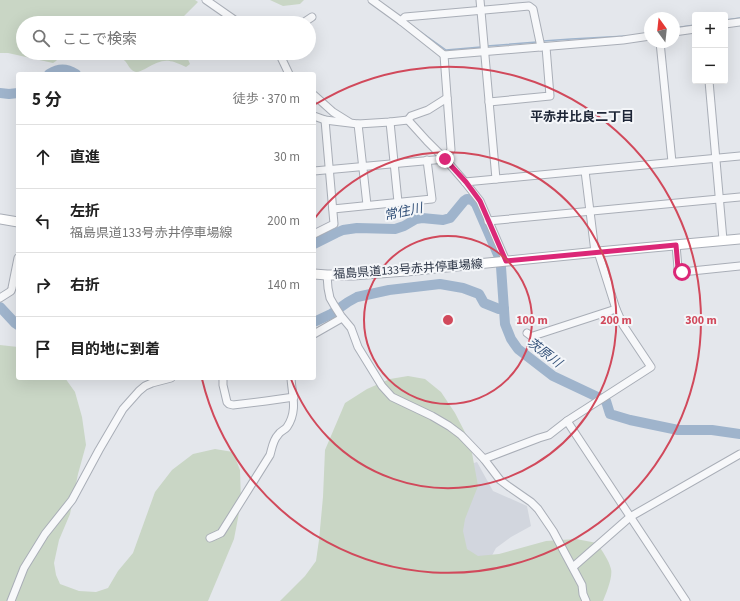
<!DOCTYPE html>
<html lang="ja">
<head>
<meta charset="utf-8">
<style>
  body { margin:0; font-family:"Source Sans 3","Noto Sans JP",sans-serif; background:#f2f2f2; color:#222 }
  .controls { position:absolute; right:12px; top:12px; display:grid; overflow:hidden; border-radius:4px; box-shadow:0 4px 16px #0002 }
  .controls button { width:36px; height:36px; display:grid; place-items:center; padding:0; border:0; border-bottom:1px solid #e0e0e0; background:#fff; color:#222; font:20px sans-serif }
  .compass { position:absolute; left:644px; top:12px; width:36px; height:36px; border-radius:50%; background:#fff; box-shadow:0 4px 16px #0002; rotate:345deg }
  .stop { position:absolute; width:12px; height:12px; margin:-9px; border:3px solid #db2777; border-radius:50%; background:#fff }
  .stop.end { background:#db2777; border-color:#fff; box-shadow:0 1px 4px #0008 }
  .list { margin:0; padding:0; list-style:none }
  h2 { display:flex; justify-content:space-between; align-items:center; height:52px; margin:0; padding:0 16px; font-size:17px }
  h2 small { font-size:13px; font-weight:400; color:#767676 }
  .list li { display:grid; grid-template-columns:26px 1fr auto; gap:12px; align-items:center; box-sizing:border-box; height:64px; padding:0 16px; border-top:1px solid #e0e0e0 }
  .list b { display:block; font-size:15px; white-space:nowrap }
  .list p { margin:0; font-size:13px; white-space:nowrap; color:#767676 }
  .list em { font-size:13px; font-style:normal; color:#767676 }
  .icon { flex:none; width:22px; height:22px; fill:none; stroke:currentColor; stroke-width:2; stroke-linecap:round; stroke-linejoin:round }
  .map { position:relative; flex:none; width:740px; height:601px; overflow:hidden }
  .search { position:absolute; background:#fff; box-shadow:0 4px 16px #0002; left:16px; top:16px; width:300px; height:44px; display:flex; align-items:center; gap:10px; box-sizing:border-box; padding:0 14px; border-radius:22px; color:#767676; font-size:15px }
  .panel { position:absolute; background:#fff; box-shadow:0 4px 16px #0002; left:16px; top:72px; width:300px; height:308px; border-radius:4px }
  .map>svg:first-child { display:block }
  .built { fill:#d2d6de }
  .green { fill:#c9d6c5 }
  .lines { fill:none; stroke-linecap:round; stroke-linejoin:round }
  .stream { stroke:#9fb4cc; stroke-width:1.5 }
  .river { stroke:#9fb4cc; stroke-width:10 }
  .minor-casing { stroke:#a9aeb7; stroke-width:9 }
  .secondary-casing { stroke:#a9aeb7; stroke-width:11 }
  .minor { stroke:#f7f8fa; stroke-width:7 }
  .secondary { stroke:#fff; stroke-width:9 }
  .route { stroke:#db2777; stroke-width:5 }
  .ring { fill:none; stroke:#d1495b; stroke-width:2 }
  .labels { text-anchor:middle; stroke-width:4; stroke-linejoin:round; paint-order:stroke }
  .street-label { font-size:12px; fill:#2b3445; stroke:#f4f6f9 }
  .neighbourhood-label { font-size:13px; font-weight:bold; fill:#1d2536; stroke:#f4f6f9 }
  .water-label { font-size:13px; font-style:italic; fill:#34527a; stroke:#f4f6f9 }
  .centre { fill:#d1495b; stroke:#f4f6f9; stroke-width:2 }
  .ring-label { font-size:12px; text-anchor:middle; font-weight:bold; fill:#d1495b; stroke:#f4f6f9; stroke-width:4; stroke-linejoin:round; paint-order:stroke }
</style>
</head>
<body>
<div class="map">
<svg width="740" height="601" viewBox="0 0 740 601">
  <rect width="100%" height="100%" fill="#e4e7ec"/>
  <polygon class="built" points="477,462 493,491 527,506 531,526 511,537 496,548 489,561 487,570 427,512 462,467"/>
  <g class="green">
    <polygon points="0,0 195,0 198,2 183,17 180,23 23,23 23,53 63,53 56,61 53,63 8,53 0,53"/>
    <polygon points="270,0 304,0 300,4 283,6"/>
    <path d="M107,53h78l2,4 3,7 -4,3c-19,-9 -23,-8 -41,2 -3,1 -6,3 -9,3 -6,-1 -8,-8 -11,-11 -6,-5 -11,-7 -18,-8z"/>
    <polygon points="0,345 18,347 18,378 65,378 75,392 82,417 86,445 78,474 70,514 59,540 54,563 56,575 60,584 79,591 96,592 108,588 118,571 133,553 155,492 172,470 193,454 215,449 233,452 240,470 241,502 234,539 208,601 0,601"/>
    <path d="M408,376l17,3 16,13 14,21 15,29 8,44 -13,33 -2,12 4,18 11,7 21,-2 47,-13 30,-2 21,4c5,8 12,17 14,26 2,8 -5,25 -8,32h-323l25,-25 11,-15 3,-21 4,-43 2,-47 20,-47 22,-14 23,-10z"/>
  </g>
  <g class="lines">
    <g class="stream">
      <polyline points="725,20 740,18"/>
      <polyline points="411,25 446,50 481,47"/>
      <polyline points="674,28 695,25"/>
      <polyline points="543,41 571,39 627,36"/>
      <polyline points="487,46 537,42"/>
    </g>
    <g class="river">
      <path d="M49,74c10,-6 17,-6 27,0"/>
      <polyline points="0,93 9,94 18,93"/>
      <polyline points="314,244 336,233 343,230 357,228 395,229 404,226 416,219 422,218 443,220 450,218 464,201 467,199 472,200 476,204 499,257 501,267 505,324 511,339 518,349 553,376 606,401 610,414 630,420 678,430 712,430 740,434"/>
      <polyline points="0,307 15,323 18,325"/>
      <polyline points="314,322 331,314 348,302 357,297 389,290 440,284 463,288 479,294 484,303 499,309 504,309"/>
    </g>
    <defs>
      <g id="minor">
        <polyline points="206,0 239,23"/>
        <polyline points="372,0 401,21 444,55"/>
        <polyline points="480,0 496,179"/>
        <polyline points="401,21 405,17 529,6 533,9 541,47"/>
        <polyline points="303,23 312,17"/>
        <polyline points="725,24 740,22"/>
        <polyline points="674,32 695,29"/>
        <polyline points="660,42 672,162"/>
        <polyline points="279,53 289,74"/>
        <polyline points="709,81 723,240"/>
        <polyline points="314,95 333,112 349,122"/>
        <polyline points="489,102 550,96 546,47"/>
        <polyline points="314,116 325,120 358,124 390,122 408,120"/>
        <polyline points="390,122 398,202"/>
        <polyline points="358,124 367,205"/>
        <polyline points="445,159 427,141 408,120 411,116 428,110 447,98"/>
        <polyline points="314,171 445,159"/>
        <polyline points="585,171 595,252"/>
        <polyline points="465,182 740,156"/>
        <polyline points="333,209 432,199 427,160"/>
        <polyline points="488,221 740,197"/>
        <polyline points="314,234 334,224 325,120"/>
        <polyline points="676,245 678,268 682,272 740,266"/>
        <polyline points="506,261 480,201 465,182 445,159 451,150 444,55 623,40 650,36"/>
        <polyline points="327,275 328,288 330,298 334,305 341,316 351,328 358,347 382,386 392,397 432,416 449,426 461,435 484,459 500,480 508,486 531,502 538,509 553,531 582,585 583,594 586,601"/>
        <polyline points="0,298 11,291 12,288 18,258"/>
        <polyline points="527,333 531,336 533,336 616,309"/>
        <polyline points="314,334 342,318"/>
        <polyline points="223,378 223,385 227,402 229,404 233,405 266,401 294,397"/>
        <polyline points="567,421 686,601"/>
        <polyline points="484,459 539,438 549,435 567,421 651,367 623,325 616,309 598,252"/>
        <path d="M210,538l11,-5 49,-78c2,-7 3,-15 8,-20 2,-4 7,-5 9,-8 11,-16 5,-32 4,-49"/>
        <polyline points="573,567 630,517 740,454"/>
        <polyline points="11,601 24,568 45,534 72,500 99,450 123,409 139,391 145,386 152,383 171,378"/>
      </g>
      <g id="secondary">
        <polyline points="0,219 18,222"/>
        <polyline points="314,274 327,275 353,275 406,271 598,252 740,239"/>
      </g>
    </defs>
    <use href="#minor" class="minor-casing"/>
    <use href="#secondary" class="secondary-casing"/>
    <use href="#minor" class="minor"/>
    <use href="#secondary" class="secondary"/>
  </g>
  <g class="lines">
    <polyline class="route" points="445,159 466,182 480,201 506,261 676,245 678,268 682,272"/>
  </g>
  <g class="ring">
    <circle cx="448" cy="320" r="84"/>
    <path d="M315 218A168 168 0 1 1 291 379"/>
    <path d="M316 104A253 253 0 1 1 202 379"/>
  </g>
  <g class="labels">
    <g class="street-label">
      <text transform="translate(408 269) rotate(-4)" y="4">福島県道133号赤井停車場線</text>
    </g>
    <g class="neighbourhood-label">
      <text x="582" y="121">平赤井比良二丁目</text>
    </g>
    <g class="water-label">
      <text transform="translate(403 211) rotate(-12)" y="5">常住川</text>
      <text transform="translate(545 352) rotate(37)" y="5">茨原川</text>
    </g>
  </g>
  <circle cx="448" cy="320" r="6" class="centre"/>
  <g class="ring-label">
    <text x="532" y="324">100 m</text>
    <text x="616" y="324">200 m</text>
    <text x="701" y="324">300 m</text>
  </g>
</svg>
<div class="controls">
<button>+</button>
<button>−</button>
</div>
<svg class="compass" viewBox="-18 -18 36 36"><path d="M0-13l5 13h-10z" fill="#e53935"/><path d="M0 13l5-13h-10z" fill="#767676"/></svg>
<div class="stop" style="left:682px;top:272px"></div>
<div class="stop end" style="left:445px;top:159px"></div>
<div class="search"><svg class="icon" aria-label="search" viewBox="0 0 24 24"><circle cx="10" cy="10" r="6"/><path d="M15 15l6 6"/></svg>ここで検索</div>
<section class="panel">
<h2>5 分<small>徒歩 · 370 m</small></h2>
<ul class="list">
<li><svg class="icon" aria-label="ahead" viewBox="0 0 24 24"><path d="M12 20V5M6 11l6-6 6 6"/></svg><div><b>直進</b></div><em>30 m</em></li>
<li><svg class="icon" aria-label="left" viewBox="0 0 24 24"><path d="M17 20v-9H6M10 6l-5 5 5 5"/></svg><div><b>左折</b><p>福島県道133号赤井停車場線</p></div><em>200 m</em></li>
<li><svg class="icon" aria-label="right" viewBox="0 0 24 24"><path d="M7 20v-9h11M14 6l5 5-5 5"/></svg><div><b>右折</b></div><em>140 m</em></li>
<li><svg class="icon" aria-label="arrive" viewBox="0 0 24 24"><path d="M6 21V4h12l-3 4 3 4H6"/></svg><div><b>目的地に到着</b></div></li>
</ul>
</section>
</div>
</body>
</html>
